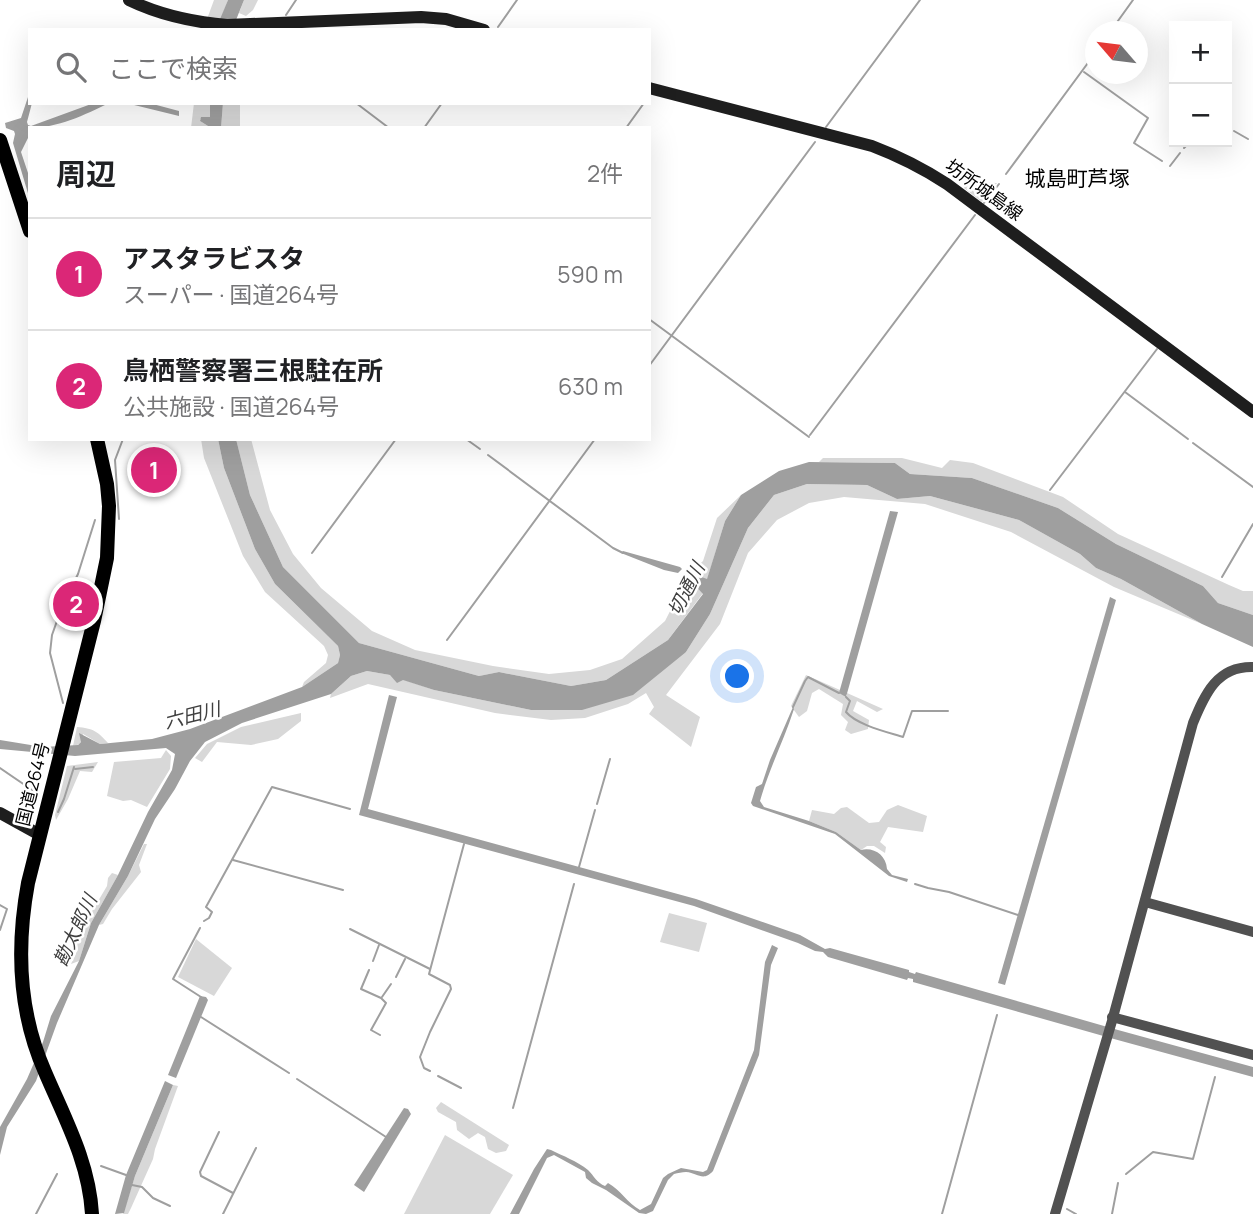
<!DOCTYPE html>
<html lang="ja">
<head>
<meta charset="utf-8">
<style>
  body { margin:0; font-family:Manrope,"Noto Sans JP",sans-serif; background:#f2f2f2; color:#202124 }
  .controls { position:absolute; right:21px; top:21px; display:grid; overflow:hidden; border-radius:0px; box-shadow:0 7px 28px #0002 }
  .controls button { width:63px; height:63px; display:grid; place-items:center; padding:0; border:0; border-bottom:2px solid #e0e0e0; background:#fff; color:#202124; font:35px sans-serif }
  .compass { position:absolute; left:1085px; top:21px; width:63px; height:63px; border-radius:50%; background:#fff; box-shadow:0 7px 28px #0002; rotate:298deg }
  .you { position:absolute; left:738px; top:677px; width:24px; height:24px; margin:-18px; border:5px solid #fff; border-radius:50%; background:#1a73e8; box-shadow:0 0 0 10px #1a73e833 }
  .badge { display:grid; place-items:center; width:46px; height:46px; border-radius:50%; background:#db2777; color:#fff; font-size:23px; font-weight:700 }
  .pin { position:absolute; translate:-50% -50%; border:4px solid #fff; box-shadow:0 2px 7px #0006 }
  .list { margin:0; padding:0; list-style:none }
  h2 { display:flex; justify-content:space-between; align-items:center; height:91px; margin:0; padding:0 28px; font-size:30px }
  h2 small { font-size:23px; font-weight:400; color:#757577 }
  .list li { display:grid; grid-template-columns:46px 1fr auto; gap:21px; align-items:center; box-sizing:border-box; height:112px; padding:0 28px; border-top:2px solid #e0e0e0 }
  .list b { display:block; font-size:26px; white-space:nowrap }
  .list p { margin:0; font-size:23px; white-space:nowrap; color:#757577 }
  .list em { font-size:23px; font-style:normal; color:#757577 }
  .icon { flex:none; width:38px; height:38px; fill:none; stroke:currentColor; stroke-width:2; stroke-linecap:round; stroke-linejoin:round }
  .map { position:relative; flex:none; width:1253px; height:1214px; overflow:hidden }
  .search { position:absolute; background:#fff; box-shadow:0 7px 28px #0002; left:28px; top:28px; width:623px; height:77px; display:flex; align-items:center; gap:18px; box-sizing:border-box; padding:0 24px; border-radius:0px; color:#757577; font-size:26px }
  .panel { position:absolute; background:#fff; box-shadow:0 7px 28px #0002; left:28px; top:126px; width:623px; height:315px; border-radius:0px }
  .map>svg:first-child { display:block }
  .green { fill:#d8d8d8 }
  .water { fill:#9f9f9f }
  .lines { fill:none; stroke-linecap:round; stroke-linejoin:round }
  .stream { stroke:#9f9f9f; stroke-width:2 }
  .tertiary { stroke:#515151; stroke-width:10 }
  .secondary { stroke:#1e1e1e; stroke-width:12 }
  .trunk { stroke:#000; stroke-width:14 }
  .labels { text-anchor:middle; stroke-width:5; stroke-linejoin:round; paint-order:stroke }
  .street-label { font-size:18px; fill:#000; stroke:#fff }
  .water-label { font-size:19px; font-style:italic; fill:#404040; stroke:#fff }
  .quarter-label { font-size:21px; fill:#000; stroke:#fff }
</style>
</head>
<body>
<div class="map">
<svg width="1253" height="1214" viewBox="0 0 1253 1214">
  <rect width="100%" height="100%" fill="#fff"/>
  <g class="green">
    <polygon points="214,0 228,0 217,30 203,30"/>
    <polygon points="244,0 258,0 253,10 246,16 239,13"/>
    <polygon points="194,103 210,103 210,117 200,119 200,121 208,126 208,128 191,128"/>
    <polygon points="223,103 240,103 240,128 221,128"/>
    <polygon points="965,182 997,183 982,202 964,188"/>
    <polygon points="201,439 218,439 224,468 255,549 275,584 338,646 340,655 338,663 302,687 304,682 326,663 328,655 324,646 265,592 243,556 204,458"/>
    <polygon points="236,439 251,439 270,510 293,554 321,588 372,631 415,650 493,666 549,674 590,670 622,659 665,621 689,574 703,561 717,518 741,495 725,521 707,580 696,575 692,582 703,593 668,640 606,680 571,686 499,672 479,676 359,643 283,567 250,495"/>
    <polygon points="823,458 902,458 942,468 950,460 973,463 1063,497 1118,534 1229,585 1243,591 1253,591 1253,615 1218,603 1203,586 1116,544 1058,508 972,478 910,474 895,463 819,462"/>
    <polygon points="807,484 867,485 897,499 930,496 1019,520 1080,554 1096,568 1121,579 1202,624 1114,587 1011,532 925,504 844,497 809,503 777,520 748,553 720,624 666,695 700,717 691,747 649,714 654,707 646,693 628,704 585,718 551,720 495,713 368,684 330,698 331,694 351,676 367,671 390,675 434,690 531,710 686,652 710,614 748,528 774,495"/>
    <polygon points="806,675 840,690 840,693 847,696 847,693 883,709 877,712 857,701 853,711 869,720 868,729 851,734 845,730 848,722 841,715 843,704 819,689 812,693 807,711 799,717 791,706"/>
    <polygon points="301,713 301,721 278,739 251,745 217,742 202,762 195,758 207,744 241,727"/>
    <path d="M77,727c16,1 21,5 31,16l-8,1 -17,-10c-1,7 -2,11 -10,12z"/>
    <polygon points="166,750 171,756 170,769 147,807 131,800 123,801 107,796 114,762 161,758"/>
    <polygon points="98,762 92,772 80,771 68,799 56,820 55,815 67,766"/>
    <polygon points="898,805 927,816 923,832 888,827 880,842 886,847 885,853 874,846 867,846 861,850 836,832 809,821 812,810 834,814 841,808 847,807 869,823 879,822 887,810"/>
    <polygon points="144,844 147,844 139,865 141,872 112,909 103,924 99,925 128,876"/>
    <polygon points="112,873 118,875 91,923 79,961 71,964 78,949 75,940 107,886 108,878"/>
    <polygon points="669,913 707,923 699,952 660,942"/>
    <polygon points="196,939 232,968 214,996 178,977"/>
    <polygon points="173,1085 178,1086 155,1149 153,1159 131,1208 128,1214 123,1214 135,1176"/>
    <polygon points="441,1102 509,1145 506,1151 496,1153 488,1149 485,1137 478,1133 469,1139 457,1130 456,1122 438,1112 436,1108"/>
    <polygon points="445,1135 513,1175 490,1214 404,1214"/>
  </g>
  <g class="water">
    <polygon points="228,0 244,0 232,30 218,24"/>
    <path d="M30,91v12h2l-5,19 1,3 3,1 63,-23h15c-24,12 -52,25 -79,25v6l-9,18 9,27v21l-17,-57 2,-9 -1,-3 -8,-3 -1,-5 16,-5z"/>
    <polygon points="126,103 149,103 179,111 179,116"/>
    <polygon points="210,103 223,103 221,128 208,128 208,126 200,121 201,117 210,117"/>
    <polygon points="218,439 236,439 250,495 283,567 359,643 479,676 499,672 571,686 606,680 668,640 703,594 692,582 691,577 696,575 707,579 725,521 741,495 779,471 809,462 895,463 910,474 972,478 1058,508 1116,544 1203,586 1218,603 1253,615 1253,647 1202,624 1121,579 1096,568 1080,554 1019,520 930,496 897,499 867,485 807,484 774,495 748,528 710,614 686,652 633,695 582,710 531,710 434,690 403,680 397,683 390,675 367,671 351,676 331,694 242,723 205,742 190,761 175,789 155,819 128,876 99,925 57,1023 36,1081 7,1127 0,1155 0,1127 27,1079 43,1042 51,1016 79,961 91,923 118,875 148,812 172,770 175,754 166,748 75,756 0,749 0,740 43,747 78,745 81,742 79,733 100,744 152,739 190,729 302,687 338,663 340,655 338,646 275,584 255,549 224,468"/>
    <polygon points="890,511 898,512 846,697 839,693"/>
    <polygon points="623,551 680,567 682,569 678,573 664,570 621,553"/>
    <polygon points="1110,597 1116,600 1005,985 998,983"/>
    <polygon points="389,695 397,697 368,809 696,899 800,935 825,949 830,948 909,970 909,972 915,974 916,972 1118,1030 1253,1067 1253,1077 1114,1039 913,982 913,979 908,978 907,980 828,957 823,952 815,951 798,943 694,906 359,815"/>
    <path d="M793,707l1,2c-10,31 -25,60 -34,92l4,6 45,14 27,11 25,18c13,-3 25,5 26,19l5,6 16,4 -1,3 -18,-6 -54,-42 -82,-28 -2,-3 5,-16 6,-3 8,-24z"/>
    <path d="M772,945l6,3 -7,17 -12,90 -46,116c-10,11 -15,2 -27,1 -4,0 -8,1 -12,2l-6,6 -15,31 -7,3 -7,-1 -33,-23 -14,-7 -6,-5 -1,-6 -31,-17 -7,3 -28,56h-9l24,-45 13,-20 4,1c12,6 26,11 37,20 6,6 9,13 17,16l3,-3c13,7 19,20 32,27l11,-6 12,-26 5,-4 13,-6 22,4 4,-2 47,-120 11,-88z"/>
    <polygon points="200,996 206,997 208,1000 176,1078 168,1075"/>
    <polygon points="165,1081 173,1085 135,1176 124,1213 115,1214 126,1175"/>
    <polygon points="404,1108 408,1109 411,1114 364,1192 354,1185"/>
  </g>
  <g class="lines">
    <g class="stream">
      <polyline points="286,15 296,0"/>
      <polyline points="498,27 517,0"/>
      <polyline points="1110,32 1133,0"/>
      <polyline points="1084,72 1148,118 1134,143 1162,161"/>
      <polyline points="356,103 389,128"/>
      <polyline points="826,127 920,0"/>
      <polyline points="424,128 442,103"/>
      <polyline points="626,128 644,103"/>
      <polyline points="1234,131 1248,139"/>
      <polyline points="1184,148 1190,142"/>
      <polyline points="1170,166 1180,153"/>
      <polyline points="1006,174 1096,52"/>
      <polyline points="984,203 999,184"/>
      <polyline points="649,319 809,437"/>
      <polyline points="649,366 815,142"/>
      <polyline points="1125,392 1188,439"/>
      <polyline points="810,435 975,215"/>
      <polyline points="466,439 480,449"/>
      <polyline points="1193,443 1253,487"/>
      <polyline points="488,455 613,548 623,553"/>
      <polyline points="1050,490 1157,349"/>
      <polyline points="119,519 115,460 123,439"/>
      <polyline points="312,553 396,439"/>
      <polyline points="1222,577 1253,524"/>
      <polyline points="447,640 595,439"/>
      <path d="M846,697l4,4 -4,11c11,13 41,20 57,25l9,-26h36"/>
      <polyline points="63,703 50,653 52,635 63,604 78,574 95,520"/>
      <polyline points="793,707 805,681 808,677 839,693"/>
      <polyline points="0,768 38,794"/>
      <polyline points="75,769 93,767"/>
      <polyline points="597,804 610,759"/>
      <polyline points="58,812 64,799 74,767"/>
      <polyline points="233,860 343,890"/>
      <polyline points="579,867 595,810"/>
      <polyline points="915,884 928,888 949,892 1018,915"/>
      <polyline points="0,905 7,909 0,930"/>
      <polyline points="204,921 209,918 212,912 206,907 272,787 350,809"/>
      <polyline points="200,928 173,979 201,997"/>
      <polyline points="350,929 430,969"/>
      <polyline points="373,961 379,945"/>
      <polyline points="369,970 361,989 381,998 386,1003 371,1030 380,1035"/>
      <polyline points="396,977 405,959"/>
      <polyline points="382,997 391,984"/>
      <polyline points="201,1017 289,1073"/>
      <polyline points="430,1071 424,1068 420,1057 430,1032 451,989 450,985 429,974 464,844"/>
      <polyline points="438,1076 461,1088"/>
      <polyline points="297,1079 386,1137"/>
      <polyline points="513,1108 574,884"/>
      <polyline points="219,1132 200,1172 201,1176 233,1193"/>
      <polyline points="101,1166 126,1175"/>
      <polyline points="1126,1174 1153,1152 1193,1159 1215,1077"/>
      <polyline points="132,1185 142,1187 153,1198 170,1206"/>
      <polyline points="1067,1209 1076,1214"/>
      <polyline points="36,1214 57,1174"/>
      <polyline points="223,1214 256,1148"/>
      <polyline points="942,1214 997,1015"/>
      <polyline points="1112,1214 1118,1183"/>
    </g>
    <g class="tertiary">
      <polyline points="1145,902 1253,932"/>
      <polyline points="1112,1017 1253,1055"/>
      <path d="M1055,1214l57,-193 81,-298c12,-29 24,-57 60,-56"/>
    </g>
    <g class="secondary">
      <path d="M129,0c31,15 64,22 98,25l194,-8 25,2 38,11"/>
      <path d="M649,88l223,58c29,11 49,21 75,38l306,228"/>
      <polyline points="0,813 40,835"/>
    </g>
    <g class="trunk">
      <polyline points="0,140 30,231"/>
      <path d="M92,1214c-3,-52 -27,-95 -47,-142 -27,-61 -29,-124 -17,-189l66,-262 13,-63 2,-52 -2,-22 -10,-45"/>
    </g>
  </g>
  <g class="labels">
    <g class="street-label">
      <text transform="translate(984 190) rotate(36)" y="6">坊所城島線</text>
      <text transform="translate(33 784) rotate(-76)" y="6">国道264号</text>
    </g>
    <g class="water-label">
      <text transform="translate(686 589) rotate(-63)" y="7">切通川</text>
      <text transform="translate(192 715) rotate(-14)" y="7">六田川</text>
      <text transform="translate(75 930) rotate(-65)" y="7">勘太郎川</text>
    </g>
    <g class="quarter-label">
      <text x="1077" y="186">城島町芦塚</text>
    </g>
  </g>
</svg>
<div class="controls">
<button>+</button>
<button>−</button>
</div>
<svg class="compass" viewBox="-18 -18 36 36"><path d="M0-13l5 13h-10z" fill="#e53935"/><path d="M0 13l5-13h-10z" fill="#757577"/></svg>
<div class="you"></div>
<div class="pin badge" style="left:154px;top:470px">1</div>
<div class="pin badge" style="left:76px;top:604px">2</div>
<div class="search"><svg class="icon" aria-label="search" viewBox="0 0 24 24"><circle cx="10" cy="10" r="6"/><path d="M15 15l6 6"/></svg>ここで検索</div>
<section class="panel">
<h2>周辺<small>2件</small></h2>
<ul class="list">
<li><span class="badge">1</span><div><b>アスタラビスタ</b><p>スーパー · 国道264号</p></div><em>590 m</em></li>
<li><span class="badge">2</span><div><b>鳥栖警察署三根駐在所</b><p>公共施設 · 国道264号</p></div><em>630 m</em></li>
</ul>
</section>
</div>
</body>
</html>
